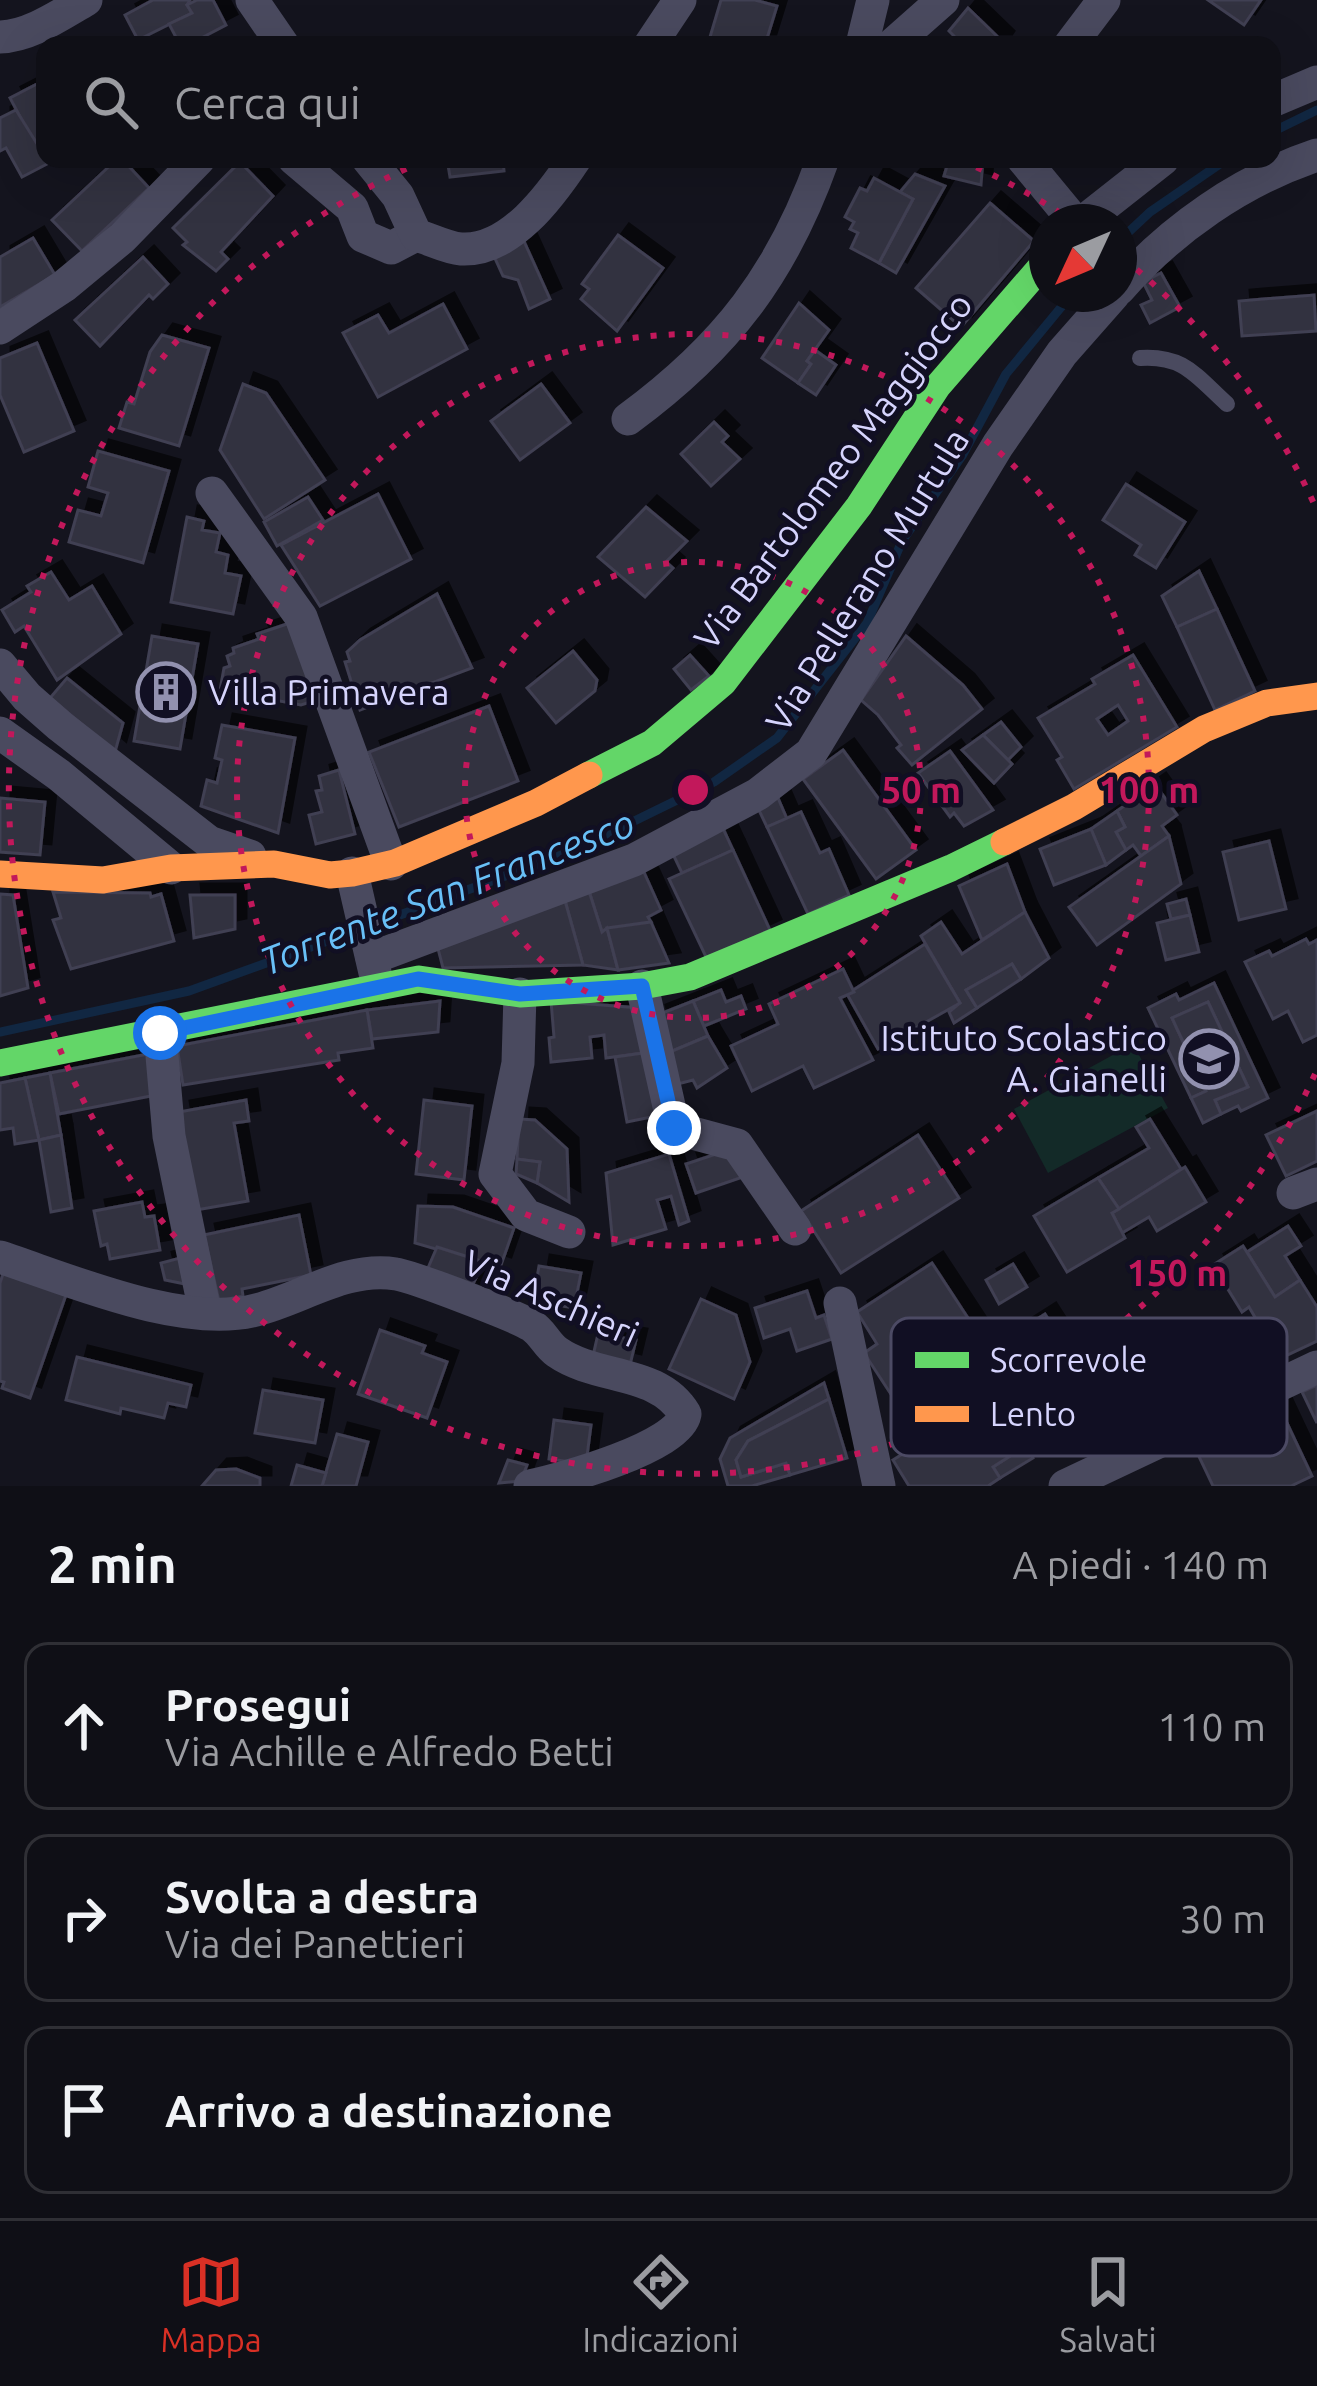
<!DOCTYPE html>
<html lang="it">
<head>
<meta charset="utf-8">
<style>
  body { margin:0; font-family:Ubuntu,sans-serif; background:#1d1d23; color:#f1f3f6 }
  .compass { position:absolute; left:1029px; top:204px; width:108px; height:108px; border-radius:50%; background:#0f0f16; box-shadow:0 12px 48px #0002; rotate:226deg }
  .stop { position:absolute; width:36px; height:36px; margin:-27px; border:9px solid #1a73e8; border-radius:50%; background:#fff }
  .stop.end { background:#1a73e8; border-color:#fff; box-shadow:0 3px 12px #0008 }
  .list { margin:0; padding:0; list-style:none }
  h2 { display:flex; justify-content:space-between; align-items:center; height:156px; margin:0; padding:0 48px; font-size:51px }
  h2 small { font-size:39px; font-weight:400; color:#9b9ca1 }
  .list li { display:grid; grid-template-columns:78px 1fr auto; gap:36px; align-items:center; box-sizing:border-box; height:168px; margin:0 24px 24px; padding:0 24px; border:3px solid #2f2f35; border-radius:24px }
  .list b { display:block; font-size:45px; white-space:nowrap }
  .list p { margin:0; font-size:39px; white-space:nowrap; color:#9b9ca1 }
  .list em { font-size:39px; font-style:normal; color:#9b9ca1 }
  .icon { flex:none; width:66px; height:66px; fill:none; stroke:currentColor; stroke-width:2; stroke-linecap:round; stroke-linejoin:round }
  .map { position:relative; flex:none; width:1317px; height:1486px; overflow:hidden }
  .search { position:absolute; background:#0f0f16; box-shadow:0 12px 48px #0002; left:36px; right:36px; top:36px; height:132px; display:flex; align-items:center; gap:30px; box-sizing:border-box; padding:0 42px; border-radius:24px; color:#9b9ca1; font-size:45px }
  .sheet { height:732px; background:#0f0f16 }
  nav { display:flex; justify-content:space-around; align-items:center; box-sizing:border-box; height:168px; border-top:3px solid #2f2f35; background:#0f0f16; font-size:33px; color:#9b9ca1 }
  nav a { display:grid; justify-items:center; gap:6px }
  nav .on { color:#d93025 }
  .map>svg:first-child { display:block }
  .green { fill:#132a28 }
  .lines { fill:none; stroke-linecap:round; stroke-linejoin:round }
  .stream { stroke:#112742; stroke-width:9 }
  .building { fill:#333241; stroke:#413f52; stroke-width:3; fill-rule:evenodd; filter:url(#shadow) }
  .lane { stroke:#4a4a5f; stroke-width:16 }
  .street { stroke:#4a4a5f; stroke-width:33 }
  .fast { stroke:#63d668; stroke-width:27 }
  .slow { stroke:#ff974d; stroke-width:27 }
  .route { stroke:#1a73e8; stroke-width:15 }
  .ring { fill:none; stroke:#c2185b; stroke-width:6; stroke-dasharray:6 12 }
  .labels { text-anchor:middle; stroke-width:9; stroke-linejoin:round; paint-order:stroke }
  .street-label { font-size:36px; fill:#d6d4fd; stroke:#110f23 }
  .poi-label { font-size:36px; fill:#d6d4fd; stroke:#110f23; text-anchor:start }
  .water-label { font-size:39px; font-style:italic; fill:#68bff7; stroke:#110f23 }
  .key { fill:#110f23; stroke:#4c4a64; stroke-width:3 }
  .key-label { font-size:33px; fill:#d6d4fd }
  .centre { fill:#c2185b; stroke:#110f23; stroke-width:6 }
  .ring-label { font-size:36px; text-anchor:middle; font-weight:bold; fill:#c2185b; stroke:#110f23; stroke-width:9; stroke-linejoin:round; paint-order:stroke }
</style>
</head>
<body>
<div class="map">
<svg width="1317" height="1486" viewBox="0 0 1317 1486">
  <defs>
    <filter id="shadow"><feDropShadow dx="11" dy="-11" stdDeviation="0" flood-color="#0009"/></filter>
  </defs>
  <rect width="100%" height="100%" fill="#14141e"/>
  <polygon class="green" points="1133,1044 1168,1108 1048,1173 1014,1109"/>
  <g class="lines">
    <g class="stream">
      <polyline points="1272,132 1317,110"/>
      <polyline points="1119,241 1150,212 1227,159"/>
      <polyline points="373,925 575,850 714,782 777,738 867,623 902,541 962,456 1006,374 1072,294"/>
      <polyline points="0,1032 189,991 358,930"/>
    </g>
  </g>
  <g class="building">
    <polygon points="153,0 190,0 187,5 192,13 138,40 125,15"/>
    <polygon points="197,0 213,0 226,25 188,45 180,45 169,24 192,13 187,5"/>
    <polygon points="721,0 755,0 777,6 765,45 736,45 710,37"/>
    <polygon points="1208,0 1261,0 1244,25"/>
    <polygon points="968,8 1003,42 1001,45 947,45 954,36 949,31"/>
    <polygon points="37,84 45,98 45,152 40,154 10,98"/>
    <polygon points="16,110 49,163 22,177 6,148 0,151 0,118"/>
    <polygon points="117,159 122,159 149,188 82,251 52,220"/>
    <polygon points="447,159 503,159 504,171 450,177"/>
    <polygon points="949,159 983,159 981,185 944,176"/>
    <polygon points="240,162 273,196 221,252 228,259 216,271 183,245 187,242 173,228"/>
    <polygon points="915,174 945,186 896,273 879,263 913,199 900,192"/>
    <polygon points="874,178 913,199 879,263 851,248 858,233 850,229 854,222 845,217 860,188 867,191"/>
    <polygon points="990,203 1034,241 961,327 916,288"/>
    <polygon points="618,235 663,268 617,331 581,299 589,289 582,284"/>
    <polygon points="33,238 55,275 0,307 0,257"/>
    <polygon points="523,239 550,299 529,309 518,280 503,276 493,254"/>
    <polygon points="143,257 168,284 153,299 149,295 100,346 75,320"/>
    <polygon points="1161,273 1180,307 1150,323 1141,305 1152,300 1143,282"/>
    <polygon points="1314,295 1316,331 1242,336 1239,301"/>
    <polygon points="799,303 829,330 807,361 811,364 798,383 762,358"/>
    <polygon points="443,304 467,349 378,397 343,333 378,315 389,333"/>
    <polygon points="162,335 209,348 179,446 119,428 127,402 134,404 150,352"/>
    <polygon points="37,343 74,431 24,452 0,395 0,358"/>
    <polygon points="815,350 836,365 816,395 798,383 811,364 807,361"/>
    <polygon points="243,384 266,393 325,480 264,519 220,450"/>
    <polygon points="541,384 570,423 520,460 491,421"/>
    <polygon points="714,422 728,436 722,442 740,459 711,486 681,454"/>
    <polygon points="98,451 169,471 143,563 69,542 78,510 101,516 108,493 88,487"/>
    <polygon points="1126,484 1185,522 1156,568 1135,555 1141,545 1103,520"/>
    <polygon points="378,494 411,559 320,606 281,545"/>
    <polygon points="308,497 323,520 277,546 264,522"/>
    <polygon points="646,507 687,541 666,562 673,568 645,597 598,557"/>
    <polygon points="187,517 204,521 202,530 220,533 216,552 228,555 225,573 241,576 233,614 171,602"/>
    <polygon points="1199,571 1217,609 1177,627 1162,596"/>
    <polygon points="51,572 69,600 92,586 121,634 57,680 24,626 15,632 2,610 31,592 27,586"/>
    <polygon points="437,594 472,668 360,710 345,662 350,661 347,652 360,640"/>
    <polygon points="1217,609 1255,691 1215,710 1177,627"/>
    <polygon points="290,623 317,700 301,705 220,690 224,668 230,666 227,656 234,653 233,648 259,639 257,634"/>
    <polygon points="152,636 198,644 180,749 134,741"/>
    <polygon points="906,636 963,685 982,709 912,765 897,748 901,745 878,715 861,700"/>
    <polygon points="573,651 597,680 595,691 556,723 527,688"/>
    <polygon points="690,655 709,676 691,690 674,669"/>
    <path d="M1133,655l44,72 -103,62 -17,-29 5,-3 -24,-39 57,-34 -3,-5zM1118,705l10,16 -20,14 -11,-16z"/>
    <polygon points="67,678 123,723 115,752 50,698"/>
    <polygon points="489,706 518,781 399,827 369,752"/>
    <polygon points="1001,722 1021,747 1008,760 983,735"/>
    <polygon points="222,725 295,738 278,833 201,806 207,780 217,783 222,760 215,758"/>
    <polygon points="983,735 1012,764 994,783 962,750"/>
    <polygon points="843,750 916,850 876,879 803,779"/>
    <polygon points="950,751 993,810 964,826 954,813 950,817 918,773"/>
    <polygon points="339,770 355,834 316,844 309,815 322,812 316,791 322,790 319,776"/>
    <polygon points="1155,784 1177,815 1162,826 1169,836 1141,856 1133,845 1126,850 1116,832 1125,827 1117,811"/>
    <polygon points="775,791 787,819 767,827 755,802"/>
    <polygon points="0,798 45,802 40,855 0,852"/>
    <polygon points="1117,811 1125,827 1116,832 1126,850 1106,865 1091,829"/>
    <polygon points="801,812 820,853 829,849 849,895 808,914 767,827"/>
    <polygon points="721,824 733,850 682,873 670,848"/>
    <polygon points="1091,829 1106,865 1054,885 1040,849"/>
    <polygon points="1169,836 1181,884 1097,945 1069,907"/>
    <polygon points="1269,841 1286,909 1239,920 1223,852"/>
    <polygon points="733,850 770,930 707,959 669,879"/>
    <polygon points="1007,864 1025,912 982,940 959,886"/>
    <polygon points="643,870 661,910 648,917 651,922 602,932 588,888"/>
    <polygon points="588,888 602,932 607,928 618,970 583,965 564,897"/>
    <polygon points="53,892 150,893 151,897 161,894 174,941 71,969 53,920 61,918"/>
    <polygon points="0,894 13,895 28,988 0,996"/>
    <polygon points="190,895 235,895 235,929 194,938"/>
    <polygon points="564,897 583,965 443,968 436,941"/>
    <polygon points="1186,899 1190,915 1171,919 1167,904"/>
    <polygon points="1025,912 1049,958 1021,979 1012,964 966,990 977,1008 954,1023 949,1012 960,1003 921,936 941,922 962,954"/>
    <polygon points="1190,915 1199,952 1166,960 1157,923"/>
    <polygon points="651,922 669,963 618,970 607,928"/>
    <polygon points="1306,939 1309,944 1317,940 1317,1035 1303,1042 1288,1011 1273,1019 1245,962 1269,951 1272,956"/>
    <polygon points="925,944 960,1003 878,1049 847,994"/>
    <polygon points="1012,964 1021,979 977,1008 966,990"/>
    <polygon points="843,969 854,992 840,998 873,1060 814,1088 803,1066 752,1091 731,1046 778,1024 769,1004"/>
    <polygon points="1214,983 1268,1098 1241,1111 1238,1106 1221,1114 1215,1100 1248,1087 1208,1002 1172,1018 1206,1091 1191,1098 1148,1008 1176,994 1179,1000"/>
    <polygon points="721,990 726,1002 741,996 746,1009 704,1026 693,1001"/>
    <polygon points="440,1001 438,1032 372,1039 367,1010"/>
    <polygon points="551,1001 640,1008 643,1053 606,1058 604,1035 590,1037 592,1058 551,1062 549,1038 554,1037"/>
    <polygon points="693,1001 708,1036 665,1054 655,1016"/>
    <polygon points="1208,1002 1248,1087 1215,1100 1221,1114 1203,1123 1191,1098 1206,1091 1172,1018"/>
    <polygon points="367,1010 373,1048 338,1053 339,1060 183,1085 177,1046"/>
    <polygon points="708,1036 727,1068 697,1088 693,1080 674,1085 665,1054"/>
    <polygon points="643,1053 656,1116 627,1122 615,1057"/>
    <polygon points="148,1054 156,1095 59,1114 50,1073"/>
    <polygon points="50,1073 61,1135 39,1140 25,1078"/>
    <polygon points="25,1078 39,1140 15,1144 13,1128 0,1130 0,1083"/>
    <polygon points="246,1100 249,1121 234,1123 248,1201 196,1210 179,1112"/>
    <polygon points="424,1100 472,1106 464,1180 416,1174"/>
    <polygon points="1317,1111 1317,1161 1286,1176 1266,1135"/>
    <polygon points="519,1119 535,1120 567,1149 569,1202 537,1183 540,1162 517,1159"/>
    <polygon points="1150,1119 1181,1169 1119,1209 1098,1178 1149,1148 1136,1127"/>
    <polygon points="61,1135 72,1208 51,1212 39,1140"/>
    <polygon points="918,1135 959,1198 841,1273 801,1211"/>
    <polygon points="728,1150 743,1177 696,1193 686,1164"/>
    <polygon points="669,1154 689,1221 679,1225 671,1196 657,1200 666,1229 613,1245 606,1173"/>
    <polygon points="517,1159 540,1162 537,1183 516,1174"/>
    <polygon points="1185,1167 1206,1202 1157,1231 1149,1217 1122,1233 1112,1213"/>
    <polygon points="1098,1178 1119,1209 1112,1213 1125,1238 1067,1272 1034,1216"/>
    <polygon points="142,1202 145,1217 154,1216 160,1250 110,1259 107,1244 101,1246 94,1211"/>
    <polygon points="418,1206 453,1207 514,1228 500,1268 415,1243"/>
    <polygon points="299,1215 311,1275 242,1289 243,1296 219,1301 204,1235"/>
    <polygon points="1288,1226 1301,1246 1285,1256 1300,1280 1275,1297 1247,1252"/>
    <polygon points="1243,1246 1275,1297 1300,1280 1317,1307 1317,1341 1279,1359 1249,1307 1242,1312 1213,1265"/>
    <polygon points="437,1247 484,1262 468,1294 425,1275"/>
    <polygon points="180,1258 185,1284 165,1280 161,1263"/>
    <polygon points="932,1263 985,1344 896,1402 864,1353 877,1344 857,1312"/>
    <polygon points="1013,1264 1027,1287 999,1304 986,1280"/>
    <polygon points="539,1266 581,1273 574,1308 533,1301"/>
    <polygon points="4,1271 67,1292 30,1398 2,1388 4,1382 0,1381 0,1283"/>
    <polygon points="807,1291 816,1318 824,1315 832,1339 797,1351 790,1329 764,1338 755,1308"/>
    <polygon points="701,1299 736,1315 750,1362 734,1399 669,1369"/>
    <polygon points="1045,1314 1068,1350 1044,1367 1020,1330"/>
    <polygon points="380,1330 425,1346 422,1353 447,1362 427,1418 358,1394"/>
    <polygon points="598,1334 636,1340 630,1365 593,1356"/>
    <polygon points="77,1357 191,1385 186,1407 168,1403 164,1418 121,1408 120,1414 66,1400"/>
    <polygon points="824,1383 829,1399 748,1441 736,1460 741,1477 786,1463 790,1475 752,1486 728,1486 720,1459 730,1438"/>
    <polygon points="1317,1385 1317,1423 1302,1392"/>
    <polygon points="263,1390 323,1400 315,1443 255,1433"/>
    <polygon points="1008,1392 1041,1445 1030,1452 1033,1458 1000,1478 993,1467 1026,1446 1002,1407 968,1428 961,1417"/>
    <polygon points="829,1399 847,1458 790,1475 786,1463 741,1477 736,1460 748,1441"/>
    <polygon points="1278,1404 1312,1476 1291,1486 1213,1486 1193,1444"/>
    <polygon points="1002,1407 1026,1446 993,1467 1000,1478 988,1486 909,1486 893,1460 961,1417 968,1428"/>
    <polygon points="554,1420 591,1425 586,1464 549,1459"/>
    <polygon points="337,1434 368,1442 356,1486 322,1486"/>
    <polygon points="508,1460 527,1465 521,1481 499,1483"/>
    <polygon points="297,1465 326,1473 322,1486 291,1486"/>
    <polygon points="236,1469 260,1478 260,1486 202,1486 216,1470"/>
  </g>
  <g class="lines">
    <path class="lane" d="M1140,358c44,-3 56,18 87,46"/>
    <g class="street">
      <polyline points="252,0 283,45"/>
      <path d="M0,37c30,-1 60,-22 86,-37"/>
      <polyline points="650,45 680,0"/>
      <polyline points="862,45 873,0"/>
      <polyline points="892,45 943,0"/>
      <polyline points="1070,45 1104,0"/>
      <polyline points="1272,101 1317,82"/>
      <polyline points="294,159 352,208 363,236 391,248 416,235"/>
      <path d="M368,159l30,37 18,39c14,4 31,13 45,14 49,3 90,-54 114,-90"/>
      <polyline points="1023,159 1075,222"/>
      <polyline points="1083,222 1163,159"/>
      <path d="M1119,289c52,-60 123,-109 198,-134"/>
      <polyline points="0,328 64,286 122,238 199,159"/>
      <path d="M628,419c98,-72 154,-145 195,-260"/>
      <polyline points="212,493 301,617 391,864"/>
      <polyline points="0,665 27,697 60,726 209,842 250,856"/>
      <polyline points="0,733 59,775 171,868"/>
      <polyline points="352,873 376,977"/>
      <polyline points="372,958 634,860 758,794 811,753 998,445 1062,353 1114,294"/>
      <polyline points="642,986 674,1128 737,1145 795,1229"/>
      <polyline points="520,994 518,1063 495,1174 526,1215 569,1232"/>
      <polyline points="160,1033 169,1136 205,1312"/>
      <polyline points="1293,1193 1317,1184"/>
      <path d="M0,1257c70,23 183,72 256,53 47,-12 90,-44 140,-36 15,2 123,43 136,52 10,6 15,19 25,26 40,28 101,17 128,62 -6,33 -122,65 -155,72"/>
      <polyline points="840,1303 879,1486"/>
      <polyline points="1065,1486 1317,1367"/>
    </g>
    <g class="fast">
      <polyline points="589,775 652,743 723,683 859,506 937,387 1047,260"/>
      <polyline points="0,1063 419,979 520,994 642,986 690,977 951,868 1004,842"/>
    </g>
    <g class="slow">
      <polyline points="1004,842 1074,807 1204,729 1267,703 1317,696"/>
      <polyline points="0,874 103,880 171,868 274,864 330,875 352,873 395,863 536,803 589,775"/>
    </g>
  </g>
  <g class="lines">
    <polyline class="route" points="160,1033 418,979 520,994 642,986 674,1128"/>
  </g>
  <g class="ring">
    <circle cx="693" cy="790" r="228"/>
    <circle cx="693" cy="790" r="456"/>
    <path d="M1315 1074A684 684 0 1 1 426 160M960 160A684 684 0 0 1 1071 220M1123 258A684 684 0 0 1 1315 506"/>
  </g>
  <defs>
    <symbol id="building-ring" viewBox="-11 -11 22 22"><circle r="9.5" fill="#110f23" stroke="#9291af" stroke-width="1.5"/><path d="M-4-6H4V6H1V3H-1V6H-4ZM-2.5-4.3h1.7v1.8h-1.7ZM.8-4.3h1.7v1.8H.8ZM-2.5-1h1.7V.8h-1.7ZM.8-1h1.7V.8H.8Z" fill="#9291af"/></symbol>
    <symbol id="school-ring" viewBox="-11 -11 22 22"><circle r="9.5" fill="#110f23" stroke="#9291af" stroke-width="1.5"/><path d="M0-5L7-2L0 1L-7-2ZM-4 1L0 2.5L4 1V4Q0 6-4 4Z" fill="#9291af"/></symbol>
  </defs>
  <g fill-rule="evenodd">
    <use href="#building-ring" x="133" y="659" width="66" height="66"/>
    <use href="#school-ring" x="1176" y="1026" width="66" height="66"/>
  </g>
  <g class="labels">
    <g class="street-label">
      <text transform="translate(833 471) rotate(-53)" y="13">Via Bartolomeo Maggiocco</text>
      <text transform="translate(867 580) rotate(-58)" y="13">Via Pellerano Murtula</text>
      <text transform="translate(551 1298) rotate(24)" y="13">Via Aschieri</text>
    </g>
    <g class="poi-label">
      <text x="208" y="705">Villa Primavera</text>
      <text x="1167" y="1051" text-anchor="end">Istituto Scolastico<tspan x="1167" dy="41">A. Gianelli</tspan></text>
    </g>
    <g class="water-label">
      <text transform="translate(447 892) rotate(-21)" y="14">Torrente San Francesco</text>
    </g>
  </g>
  <rect x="891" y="1318" width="396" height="138" rx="18" class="key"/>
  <rect x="915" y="1352" width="54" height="16" fill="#63d668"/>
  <rect x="915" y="1406" width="54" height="16" fill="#ff974d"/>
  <g class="key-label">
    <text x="990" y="1372">Scorrevole</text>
    <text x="990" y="1426">Lento</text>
  </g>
  <circle cx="693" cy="790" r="18" class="centre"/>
  <g class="ring-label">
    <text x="921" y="803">50 m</text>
    <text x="1149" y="803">100 m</text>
    <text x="1177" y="1286">150 m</text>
  </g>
</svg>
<svg class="compass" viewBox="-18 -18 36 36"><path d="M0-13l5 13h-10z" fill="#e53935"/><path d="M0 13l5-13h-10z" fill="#9b9ca1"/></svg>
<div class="stop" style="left:160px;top:1033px"></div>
<div class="stop end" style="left:674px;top:1128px"></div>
<div class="search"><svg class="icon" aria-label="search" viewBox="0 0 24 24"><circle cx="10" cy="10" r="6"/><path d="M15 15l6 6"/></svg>Cerca qui</div>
</div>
<section class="sheet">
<h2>2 min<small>A piedi · 140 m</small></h2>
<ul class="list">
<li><svg class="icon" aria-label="ahead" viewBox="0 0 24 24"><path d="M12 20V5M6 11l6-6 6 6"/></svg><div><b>Prosegui</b><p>Via Achille e Alfredo Betti</p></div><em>110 m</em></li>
<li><svg class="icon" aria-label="right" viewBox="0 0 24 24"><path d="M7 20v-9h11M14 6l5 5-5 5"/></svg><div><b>Svolta a destra</b><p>Via dei Panettieri</p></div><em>30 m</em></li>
<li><svg class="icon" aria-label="arrive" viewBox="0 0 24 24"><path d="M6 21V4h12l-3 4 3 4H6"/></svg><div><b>Arrivo a destinazione</b></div></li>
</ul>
</section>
<nav>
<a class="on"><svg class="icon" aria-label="map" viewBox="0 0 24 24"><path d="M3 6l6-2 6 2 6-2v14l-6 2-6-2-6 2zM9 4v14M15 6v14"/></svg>Mappa</a>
<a><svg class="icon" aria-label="directions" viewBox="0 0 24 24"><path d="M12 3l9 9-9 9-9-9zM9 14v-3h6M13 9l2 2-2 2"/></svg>Indicazioni</a>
<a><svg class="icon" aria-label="saved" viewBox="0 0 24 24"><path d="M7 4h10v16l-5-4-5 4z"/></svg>Salvati</a>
</nav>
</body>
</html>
